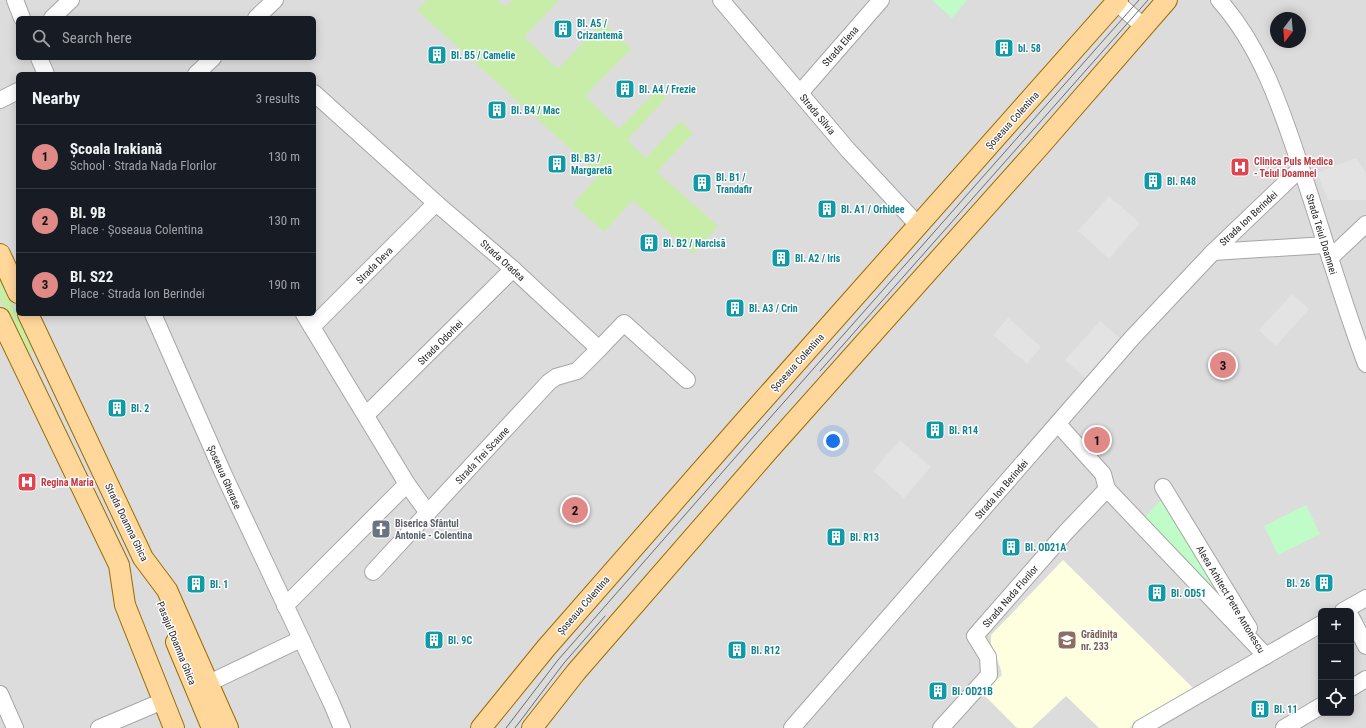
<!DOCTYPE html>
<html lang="en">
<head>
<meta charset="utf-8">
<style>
  body { margin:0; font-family:"Roboto Condensed",sans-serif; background:#20242c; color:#f1f3f6 }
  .controls { position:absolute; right:12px; bottom:12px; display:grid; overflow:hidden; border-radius:6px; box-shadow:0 2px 10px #0003 }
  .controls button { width:36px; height:36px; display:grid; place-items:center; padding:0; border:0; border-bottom:1px solid #363941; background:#171b24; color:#f1f3f6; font:20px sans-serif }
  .compass { position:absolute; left:1270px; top:12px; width:36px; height:36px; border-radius:50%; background:#171b24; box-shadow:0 2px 10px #0003; rotate:196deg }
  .you { position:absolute; left:833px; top:441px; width:14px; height:14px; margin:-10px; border:3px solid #fff; border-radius:50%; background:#1a73e8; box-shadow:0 0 0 6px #1a73e833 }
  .badge { display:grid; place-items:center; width:26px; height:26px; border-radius:50%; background:#e18987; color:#111; font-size:13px; font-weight:700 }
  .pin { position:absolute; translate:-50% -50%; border:2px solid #fff; box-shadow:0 1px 4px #0006 }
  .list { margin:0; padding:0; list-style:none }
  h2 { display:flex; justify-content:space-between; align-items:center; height:52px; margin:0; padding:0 16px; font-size:17px }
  h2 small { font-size:13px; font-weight:400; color:#9ea1a6 }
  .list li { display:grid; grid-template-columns:26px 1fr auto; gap:12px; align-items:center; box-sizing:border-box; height:64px; padding:0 16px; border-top:1px solid #363941 }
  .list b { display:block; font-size:15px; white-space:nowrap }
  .list p { margin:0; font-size:13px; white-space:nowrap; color:#9ea1a6 }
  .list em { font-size:13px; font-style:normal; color:#9ea1a6 }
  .icon { flex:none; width:22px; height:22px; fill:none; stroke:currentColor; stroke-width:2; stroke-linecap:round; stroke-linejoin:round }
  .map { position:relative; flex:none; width:1366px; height:728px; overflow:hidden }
  .search { position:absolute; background:#171b24; box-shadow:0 2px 10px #0003; left:16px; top:16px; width:300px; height:44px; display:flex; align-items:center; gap:10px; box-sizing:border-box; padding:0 14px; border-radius:6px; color:#9ea1a6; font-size:15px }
  .panel { position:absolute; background:#171b24; box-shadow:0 2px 10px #0003; left:16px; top:72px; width:300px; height:244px; border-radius:6px }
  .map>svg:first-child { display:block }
  .residential { fill:#dddcdc; fill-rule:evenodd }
  .education { fill:#feffdf }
  .grass { fill:#c7eda8 }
  .park { fill:#c0fcc7 }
  .parking { fill:#e3e3e3 }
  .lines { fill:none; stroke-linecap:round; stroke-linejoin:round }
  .minor-casing { stroke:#a6a6a6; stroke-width:18 }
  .major-casing { stroke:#9a6c00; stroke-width:22 }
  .minor { stroke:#fff; stroke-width:16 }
  .major { stroke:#ffd79b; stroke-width:20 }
  .tram { stroke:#6d6d6d; stroke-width:1 }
  .labels { text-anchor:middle; stroke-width:3; stroke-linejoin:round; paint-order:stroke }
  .culture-label { font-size:10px; font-weight:bold; fill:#0d838f; stroke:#fff; text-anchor:start }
  .street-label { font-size:10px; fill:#1f1f1f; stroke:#fff }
  .health-label { font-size:10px; font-weight:bold; fill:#be3a42; stroke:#fff; text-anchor:start }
  .worship-label { font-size:10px; font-weight:bold; fill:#5b616d; stroke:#fff; text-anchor:start }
  .education-label { font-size:10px; font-weight:bold; fill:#785e54; stroke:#fff; text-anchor:start }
</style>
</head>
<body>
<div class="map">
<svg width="1366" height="728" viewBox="0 0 1366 728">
  <rect width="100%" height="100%" fill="#f0ede5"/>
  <path class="residential" d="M0,0h1366v728h-1366zM18,18h296v40h-296zM1276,18h24v24h-24zM18,74h296v240h-296zM1321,611h30v102h-30z"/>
  <polygon class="education" points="1063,560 1195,690 1129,728 1099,728 1066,696 1032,728 1017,728 982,693 1002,675 1000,667 991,644 991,635"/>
  <g class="grass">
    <polygon points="427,0 497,0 505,7 512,0 559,0 524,37 558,69 603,22 631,49 585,96 619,129 657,90 666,98 627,140 646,158 680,121 693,133 657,172 718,226 693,254 633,200 604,232 573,204 599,175 417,10"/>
    <polygon points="0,276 33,348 31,353 27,353 24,351 0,300"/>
  </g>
  <g class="park">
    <polygon points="932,0 967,0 952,18"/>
    <polygon points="1161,500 1241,623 1144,518"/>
    <polygon points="1306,505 1320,534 1278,555 1264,526"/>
  </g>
  <g class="parking">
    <polygon points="1356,158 1366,173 1366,200 1328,200 1317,173"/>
    <polygon points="1109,196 1140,223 1109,259 1078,231"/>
    <polygon points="1292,294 1309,309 1276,346 1259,330"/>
    <polygon points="1008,318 1041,347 1027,364 993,335"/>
    <polygon points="1100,321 1127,344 1092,384 1065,360"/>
    <polygon points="900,440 931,467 904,498 873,471"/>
  </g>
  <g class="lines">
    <defs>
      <g id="minor">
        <polyline points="15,0 22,18"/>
        <polyline points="721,0 848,150 918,225"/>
        <polyline points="1114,0 1143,26"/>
        <path d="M1219,0c41,46 61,105 80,162 23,67 42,136 67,202"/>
        <polyline points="52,18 71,0"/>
        <polyline points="256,18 275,0"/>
        <polyline points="39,58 46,74"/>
        <polyline points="196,74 213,58"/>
        <polyline points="314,93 436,203 513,269 599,349 624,323 687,380"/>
        <polyline points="800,93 881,0"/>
        <polyline points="0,100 18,91"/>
        <polyline points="1213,252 1326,245"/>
        <polyline points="1330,258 1366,224"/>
        <polyline points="153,314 223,473 331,702 342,728"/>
        <polyline points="304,314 407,484 428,513"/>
        <polyline points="312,327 436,203"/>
        <polyline points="366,415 513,269"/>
        <polyline points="1163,487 1249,628"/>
        <polyline points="1107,489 1266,656"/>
        <polyline points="373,572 549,382 556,377 577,371 599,349"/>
        <polyline points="285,606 407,484"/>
        <polyline points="1343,611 1366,598"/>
        <polyline points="1351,617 1366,646"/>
        <polyline points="209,683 301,639"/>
        <polyline points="1351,688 1366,679"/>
        <polyline points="0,694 15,728"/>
        <polyline points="99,728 163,701"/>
        <polyline points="792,728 1132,338 1213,252 1301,168"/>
        <polyline points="941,728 989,675 988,657 975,636 1066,532 1107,489 1103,474 1058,424"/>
        <polyline points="1141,728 1321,624"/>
        <polyline points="1284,728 1321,706"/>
      </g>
      <g id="major">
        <polyline points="0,254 18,293"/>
        <polyline points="28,314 143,558 167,590 228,728"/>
        <polyline points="0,318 119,565 125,605 174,728"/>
        <polyline points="176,642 212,728"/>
        <polyline points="481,728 546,648 742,424 1118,0"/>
        <polyline points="532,728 576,672 769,450 1040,146 1167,0"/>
      </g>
    </defs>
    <use href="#minor" class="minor-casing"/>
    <use href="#major" class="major-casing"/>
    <use href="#minor" class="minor"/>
    <use href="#major" class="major"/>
    <g class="tram">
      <polyline points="820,371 1148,0"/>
      <polyline points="506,728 558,660 754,436 1139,0"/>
      <polyline points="515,728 564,663 605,616"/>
    </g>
  </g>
  <defs>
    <symbol id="building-square" viewBox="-11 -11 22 22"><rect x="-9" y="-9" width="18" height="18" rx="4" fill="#0f9aa8" stroke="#fff"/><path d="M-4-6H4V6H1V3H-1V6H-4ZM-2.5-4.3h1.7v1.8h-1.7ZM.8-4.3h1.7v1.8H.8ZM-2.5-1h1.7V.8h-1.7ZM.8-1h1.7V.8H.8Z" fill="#fff"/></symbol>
    <symbol id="hospital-square" viewBox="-11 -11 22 22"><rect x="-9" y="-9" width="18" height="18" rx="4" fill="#e0444e" stroke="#fff"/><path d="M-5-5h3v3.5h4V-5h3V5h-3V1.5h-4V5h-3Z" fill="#fff"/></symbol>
    <symbol id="church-square" viewBox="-11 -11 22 22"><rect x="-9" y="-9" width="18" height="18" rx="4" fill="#6b7280" stroke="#fff"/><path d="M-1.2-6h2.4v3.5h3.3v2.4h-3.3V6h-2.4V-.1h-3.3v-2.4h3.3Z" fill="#fff"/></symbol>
    <symbol id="school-square" viewBox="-11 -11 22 22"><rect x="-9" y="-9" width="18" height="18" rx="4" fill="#8d6e63" stroke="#fff"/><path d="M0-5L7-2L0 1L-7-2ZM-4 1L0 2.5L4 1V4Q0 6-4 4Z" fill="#fff"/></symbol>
  </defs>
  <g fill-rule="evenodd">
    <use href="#building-square" x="552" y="18" width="22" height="22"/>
    <use href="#building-square" x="993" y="37" width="22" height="22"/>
    <use href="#building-square" x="426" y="44" width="22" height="22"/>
    <use href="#building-square" x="614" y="78" width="22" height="22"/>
    <use href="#building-square" x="486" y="99" width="22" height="22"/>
    <use href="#building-square" x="546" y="153" width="22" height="22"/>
    <use href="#hospital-square" x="1229" y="156" width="22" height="22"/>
    <use href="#building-square" x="1142" y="170" width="22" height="22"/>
    <use href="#building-square" x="691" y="172" width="22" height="22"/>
    <use href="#building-square" x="816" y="198" width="22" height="22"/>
    <use href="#building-square" x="638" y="232" width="22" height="22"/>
    <use href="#building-square" x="770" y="247" width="22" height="22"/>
    <use href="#building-square" x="724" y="297" width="22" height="22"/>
    <use href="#building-square" x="106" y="397" width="22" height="22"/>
    <use href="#building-square" x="924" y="419" width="22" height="22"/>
    <use href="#hospital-square" x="16" y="471" width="22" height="22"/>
    <use href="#church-square" x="370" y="518" width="22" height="22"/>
    <use href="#building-square" x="825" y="526" width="22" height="22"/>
    <use href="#building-square" x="1000" y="536" width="22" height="22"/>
    <use href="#building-square" x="1313" y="572" width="22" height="22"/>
    <use href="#building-square" x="185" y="573" width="22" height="22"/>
    <use href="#building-square" x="1146" y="582" width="22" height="22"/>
    <use href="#building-square" x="423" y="629" width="22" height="22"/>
    <use href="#school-square" x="1056" y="629" width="22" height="22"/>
    <use href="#building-square" x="726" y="639" width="22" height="22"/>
    <use href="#building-square" x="927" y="680" width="22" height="22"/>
    <use href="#building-square" x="1249" y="698" width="22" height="22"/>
  </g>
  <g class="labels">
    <g class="culture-label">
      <text x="577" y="27">Bl. A5 /<tspan x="577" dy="12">Crizantemă</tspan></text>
      <text x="1018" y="52">bl. 58</text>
      <text x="451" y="59">Bl. B5 / Camelie</text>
      <text x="639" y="93">Bl. A4 / Frezie</text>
      <text x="511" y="114">Bl. B4 / Mac</text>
      <text x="571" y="162">Bl. B3 /<tspan x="571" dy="12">Margaretă</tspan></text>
      <text x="716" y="181">Bl. B1 /<tspan x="716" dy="12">Trandafir</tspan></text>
      <text x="1167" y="185">Bl. R48</text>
      <text x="841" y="213">Bl. A1 / Orhidee</text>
      <text x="663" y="247">Bl. B2 / Narcisă</text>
      <text x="795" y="262">Bl. A2 / Iris</text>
      <text x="749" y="312">Bl. A3 / Crin</text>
      <text x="131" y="412">Bl. 2</text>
      <text x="949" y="434">Bl. R14</text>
      <text x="850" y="541">Bl. R13</text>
      <text x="1025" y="551">Bl. OD21A</text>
      <text x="1310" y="587" text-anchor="end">Bl. 26</text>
      <text x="210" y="588">Bl. 1</text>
      <text x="1171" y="597">Bl. OD51</text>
      <text x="448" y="644">Bl. 9C</text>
      <text x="751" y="654">Bl. R12</text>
      <text x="952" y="695">Bl. OD21B</text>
      <text x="1274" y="713">Bl. 11</text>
    </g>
    <g class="street-label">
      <text transform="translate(840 46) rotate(-49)" y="4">Strada Elena</text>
      <text transform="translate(818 114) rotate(50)" y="4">Strada Silvia</text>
      <text transform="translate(1012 120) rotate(-48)" y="4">Șoseaua Colentina</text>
      <text transform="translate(1248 218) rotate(-43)" y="4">Strada Ion Berindei</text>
      <text transform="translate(1322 234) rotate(73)" y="4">Strada Teiul Doamnei</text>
      <text transform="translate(503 260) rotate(42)" y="4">Strada Oradea</text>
      <text transform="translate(374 265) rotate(-45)" y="4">Strada Deva</text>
      <text transform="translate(440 342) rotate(-45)" y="4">Strada Odorhei</text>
      <text transform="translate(797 362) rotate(-48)" y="4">Șoseaua Colentina</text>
      <text transform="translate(482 455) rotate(-47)" y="4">Strada Trei Scaune</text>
      <text transform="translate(225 477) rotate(66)" y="4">Șoseaua Gherase</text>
      <text transform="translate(1001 489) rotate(-49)" y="4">Strada Ion Berindei</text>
      <text transform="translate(127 522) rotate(64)" y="4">Strada Doamna Ghica</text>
      <text transform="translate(1010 596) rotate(-49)" y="4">Strada Nada Florilor</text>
      <text transform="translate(1231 599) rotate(59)" y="4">Aleea Arhitect Petre Antonescu</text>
      <text transform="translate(583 605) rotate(-49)" y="4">Șoseaua Colentina</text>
      <text transform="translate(177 643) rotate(68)" y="4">Pasajul Doamna Ghica</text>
    </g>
    <g class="health-label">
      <text x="1254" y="165">Clinica Puls Medica<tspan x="1254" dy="12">- Teiul Doamnei</tspan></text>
      <text x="41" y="486">Regina Maria</text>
    </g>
    <g class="worship-label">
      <text x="395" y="527">Biserica Sfântul<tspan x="395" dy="12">Antonie - Colentina</tspan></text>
    </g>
    <g class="education-label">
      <text x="1081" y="638">Grădinița<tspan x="1081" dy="12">nr. 233</tspan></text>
    </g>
  </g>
</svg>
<div class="controls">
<button>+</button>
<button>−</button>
<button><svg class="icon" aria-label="locate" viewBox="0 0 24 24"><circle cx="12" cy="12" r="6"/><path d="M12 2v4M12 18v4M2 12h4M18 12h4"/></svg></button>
</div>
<svg class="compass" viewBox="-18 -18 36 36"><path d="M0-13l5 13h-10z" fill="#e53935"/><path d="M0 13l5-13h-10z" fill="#9ea1a6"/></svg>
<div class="you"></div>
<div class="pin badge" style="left:1097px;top:440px">1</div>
<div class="pin badge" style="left:575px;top:510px">2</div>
<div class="pin badge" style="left:1223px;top:365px">3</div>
<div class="search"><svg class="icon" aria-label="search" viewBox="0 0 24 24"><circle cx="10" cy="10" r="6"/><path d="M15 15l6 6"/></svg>Search here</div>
<section class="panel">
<h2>Nearby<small>3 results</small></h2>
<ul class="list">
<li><span class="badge">1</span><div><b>Școala Irakiană</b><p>School · Strada Nada Florilor</p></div><em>130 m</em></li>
<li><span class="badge">2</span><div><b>Bl. 9B</b><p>Place · Șoseaua Colentina</p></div><em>130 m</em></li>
<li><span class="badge">3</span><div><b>Bl. S22</b><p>Place · Strada Ion Berindei</p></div><em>190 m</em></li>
</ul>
</section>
</div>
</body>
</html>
